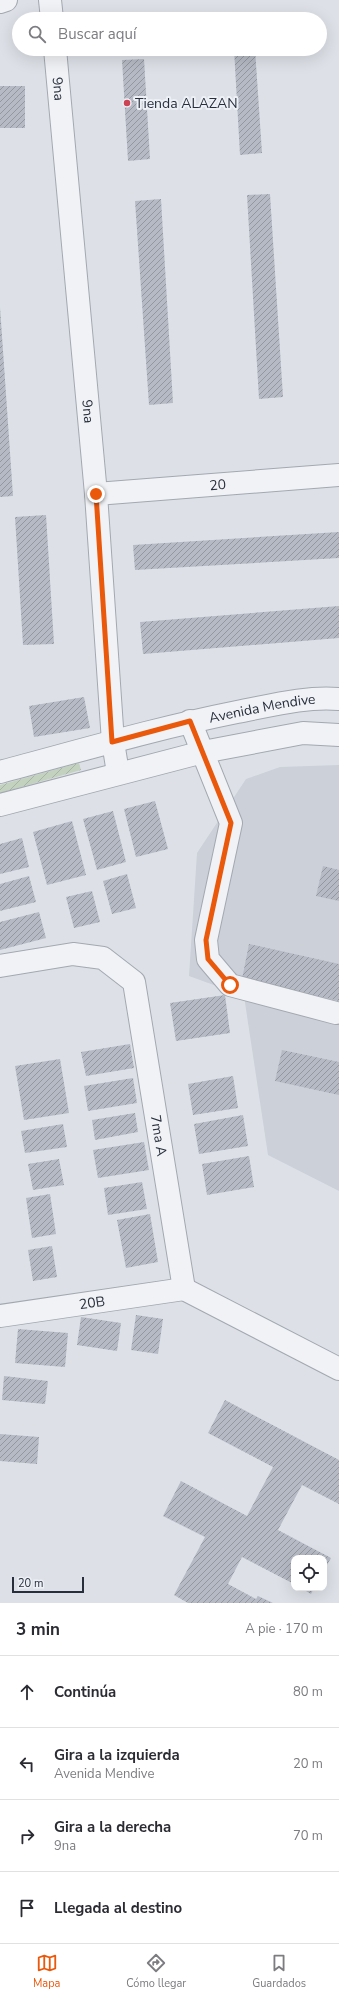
<!DOCTYPE html>
<html lang="es">
<head>
<meta charset="utf-8">
<style>
  body { margin:0; font-family:"Nunito Sans",sans-serif; background:#f2f2f3; color:#2b2b33 }
  .controls { position:absolute; right:12px; bottom:12px; display:grid; overflow:hidden; border-radius:8px; box-shadow:0 4px 16px #0002 }
  .controls button { width:36px; height:36px; display:grid; place-items:center; padding:0; border:0; border-bottom:1px solid #e1e1e2; background:#fff; color:#2b2b33; font:20px sans-serif }
  .scale { position:absolute; left:12px; bottom:10px; width:72px; box-sizing:border-box; padding-left:4px; border:2px solid #272f3d; border-top:0; font-size:11px; line-height:14px; white-space:nowrap; color:#272f3d; -webkit-text-stroke:3px #edf0f5; paint-order:stroke }
  .stop { position:absolute; width:12px; height:12px; margin:-9px; border:3px solid #ea580c; border-radius:50%; background:#fff }
  .stop.end { background:#ea580c; border-color:#fff; box-shadow:0 1px 4px #0008 }
  .list { margin:0; padding:0; list-style:none }
  h2 { display:flex; justify-content:space-between; align-items:center; height:52px; margin:0; padding:0 16px; font-size:17px }
  h2 small { font-size:13px; font-weight:400; color:#7c7c81 }
  .list li { display:grid; grid-template-columns:26px 1fr auto; gap:12px; align-items:center; box-sizing:border-box; height:72px; padding:0 16px; border-top:1px solid #e1e1e2 }
  .list b { display:block; font-size:15px; white-space:nowrap }
  .list p { margin:0; font-size:13px; white-space:nowrap; color:#7c7c81 }
  .list em { font-size:13px; font-style:normal; color:#7c7c81 }
  .icon { flex:none; width:22px; height:22px; fill:none; stroke:currentColor; stroke-width:2; stroke-linecap:round; stroke-linejoin:round }
  .map { position:relative; flex:none; width:339px; height:1603px; overflow:hidden }
  .search { position:absolute; background:#fff; box-shadow:0 4px 16px #0002; left:12px; right:12px; top:12px; height:44px; display:flex; align-items:center; gap:10px; box-sizing:border-box; padding:0 14px; border-radius:22px; color:#7c7c81; font-size:15px }
  .sheet { height:340px; background:#fff }
  nav { display:flex; justify-content:space-around; align-items:center; box-sizing:border-box; height:56px; border-top:1px solid #e1e1e2; background:#fff; font-size:11px; color:#7c7c81 }
  nav a { display:grid; justify-items:center; gap:2px }
  nav .on { color:#ea580c }
  .map>svg:first-child { display:block }
  .built { fill:#cbd0d9 }
  .garden { fill:url(#garden-furrows) }
  .building { fill:url(#building-hatch) }
  .lines { fill:none; stroke-linecap:round; stroke-linejoin:round }
  .minor-casing { stroke:#a3a8b1; stroke-width:24 }
  .minor { stroke:#f0f2f5; stroke-width:22 }
  .route { stroke:#ea580c; stroke-width:5 }
  .poi-dot { fill:#cc4354; stroke:#edf0f5; stroke-width:1.5 }
  .labels { text-anchor:middle; stroke-width:4; stroke-linejoin:round; paint-order:stroke }
  .street-label { font-size:14px; fill:#272f3d; stroke:#edf0f5 }
  .poi-label { font-size:14px; fill:#272f3d; stroke:#edf0f5; text-anchor:start }
</style>
</head>
<body>
<div class="map">
<svg width="339" height="1603" viewBox="0 0 339 1603">
  <defs>
    <pattern id="garden-furrows" width="10" height="10" patternUnits="userSpaceOnUse"><rect width="10" height="10" fill="#c3d1bf"/><path d="M-1 1l2-2M0 10L10 0M9 11l2-2" fill="none" stroke="#a8b4a5"/></pattern>
    <pattern id="building-hatch" width="6" height="6" patternUnits="userSpaceOnUse"><rect width="6" height="6" fill="#b5bac4"/><path d="M-1 1l2-2M0 6l6-6M5 7l2-2" fill="none" stroke="#9398a0"/></pattern>
  </defs>
  <rect width="100%" height="100%" fill="#dde1e7"/>
  <polygon class="built" points="339,765 339,1191 268,1155 244,996 189,976 197,853 246,779 280,767"/>
  <polygon class="garden" points="79,763 81,770 0,793 0,785"/>
  <g class="building">
    <polygon points="234,49 255,49 262,153 240,155"/>
    <polygon points="144,59 150,159 128,161 122,60"/>
    <rect x="0" y="86" width="25" height="42"/>
    <polygon points="270,194 283,397 259,399 247,195"/>
    <polygon points="161,199 173,403 149,405 135,201"/>
    <polygon points="0,307 13,496 0,497"/>
    <polygon points="46,515 54,644 23,645 15,517"/>
    <polygon points="339,532 339,558 135,570 133,545"/>
    <polygon points="339,606 339,638 143,654 140,622"/>
    <polygon points="84,697 90,728 34,737 29,706"/>
    <polygon points="155,801 168,849 136,857 124,809"/>
    <polygon points="113,811 126,862 97,870 83,819"/>
    <polygon points="72,821 86,875 47,885 33,832"/>
    <polygon points="22,838 29,867 0,874 0,844"/>
    <polygon points="323,866 339,870 339,901 316,896"/>
    <polygon points="127,874 136,908 112,914 103,881"/>
    <polygon points="29,876 36,902 0,911 0,884"/>
    <polygon points="92,891 100,922 74,928 66,897"/>
    <polygon points="39,912 46,938 0,950 0,922"/>
    <polygon points="249,944 339,964 339,1001 242,979"/>
    <polygon points="225,995 230,1033 176,1041 170,1003"/>
    <polygon points="130,1044 134,1068 86,1076 81,1052"/>
    <polygon points="282,1050 339,1062 339,1095 275,1081"/>
    <polygon points="60,1059 69,1113 24,1120 15,1066"/>
    <polygon points="233,1076 238,1108 193,1115 188,1084"/>
    <polygon points="133,1078 137,1103 88,1111 84,1086"/>
    <polygon points="135,1113 138,1132 95,1140 92,1120"/>
    <polygon points="243,1115 248,1146 199,1154 194,1124"/>
    <polygon points="63,1124 67,1147 25,1153 21,1131"/>
    <polygon points="144,1142 149,1170 98,1178 93,1150"/>
    <polygon points="249,1156 254,1187 207,1195 202,1164"/>
    <polygon points="59,1159 64,1185 33,1190 28,1164"/>
    <polygon points="142,1182 147,1209 108,1215 104,1188"/>
    <polygon points="50,1194 56,1234 32,1238 26,1198"/>
    <polygon points="150,1214 158,1262 126,1268 117,1220"/>
    <polygon points="52,1246 57,1277 33,1281 28,1250"/>
    <polygon points="136,1315 163,1319 158,1354 131,1350"/>
    <polygon points="81,1317 121,1323 117,1351 77,1345"/>
    <polygon points="18,1329 68,1333 65,1367 15,1363"/>
    <polygon points="4,1376 48,1381 45,1404 2,1400"/>
    <polygon points="225,1400 339,1460 339,1504 302,1485 278,1530 331,1558 324,1570 324,1558 294,1558 294,1584 242,1557 228,1584 256,1599 258,1596 273,1603 188,1603 174,1595 205,1537 163,1516 181,1481 247,1516 273,1467 208,1433"/>
    <polygon points="0,1434 39,1437 37,1464 0,1461"/>
    <polygon points="301,1588 314,1588 311,1594"/>
  </g>
  <g class="lines">
    <defs>
      <g id="minor">
        <polyline points="50,0 52,19"/>
        <polyline points="0,2 6,0"/>
        <path id="s1" d="M55,49l41,445 17,248 5,31"/>
        <path id="s2" d="M96,494l243,-19"/>
        <polyline points="190,721 231,823 206,940 208,959 230,985 336,1013"/>
        <path id="s3" d="M0,772c79,-21 157,-44 237,-60 32,-6 68,-16 102,-13"/>
        <polyline points="0,805 203,752 303,733 339,735"/>
        <path id="s4" d="M0,966l73,-12 30,4 31,24 50,307"/>
        <polyline points="184,1289 339,1369"/>
        <path id="s5" d="M0,1316l184,-27"/>
      </g>
    </defs>
    <use href="#minor" class="minor-casing"/>
    <use href="#minor" class="minor"/>
  </g>
  <g class="lines">
    <polyline class="route" points="96,494 112,742 190,721 231,823 206,940 208,959 230,985"/>
  </g>
  <circle class="poi-dot" cx="127" cy="103" r="4"/>
  <g class="labels">
    <g class="street-label">
      <text dy="5" stroke="none"><textPath href="#s1" startOffset="40">9na</textPath></text>
      <text dy="5" stroke="none"><textPath href="#s1" startOffset="364">9na</textPath></text>
      <text dy="5" stroke="none"><textPath href="#s2" startOffset="122">20</textPath></text>
      <text dy="5" stroke="none"><textPath href="#s3" startOffset="270">Avenida Mendive</textPath></text>
      <text dy="5" stroke="none"><textPath href="#s4" startOffset="299">7ma A</textPath></text>
      <text dy="5" stroke="none"><textPath href="#s5" startOffset="93">20B</textPath></text>
    </g>
    <g class="poi-label">
      <text x="135" y="108">Tienda ALAZAN</text>
    </g>
  </g>
</svg>
<div class="controls">
<button><svg class="icon" aria-label="locate" viewBox="0 0 24 24"><circle cx="12" cy="12" r="6"/><path d="M12 2v4M12 18v4M2 12h4M18 12h4"/></svg></button>
</div>
<div class="scale">20 m</div>
<div class="stop" style="left:230px;top:985px"></div>
<div class="stop end" style="left:96px;top:494px"></div>
<div class="search"><svg class="icon" aria-label="search" viewBox="0 0 24 24"><circle cx="10" cy="10" r="6"/><path d="M15 15l6 6"/></svg>Buscar aquí</div>
</div>
<section class="sheet">
<h2>3 min<small>A pie · 170 m</small></h2>
<ul class="list">
<li><svg class="icon" aria-label="ahead" viewBox="0 0 24 24"><path d="M12 20V5M6 11l6-6 6 6"/></svg><div><b>Continúa</b></div><em>80 m</em></li>
<li><svg class="icon" aria-label="left" viewBox="0 0 24 24"><path d="M17 20v-9H6M10 6l-5 5 5 5"/></svg><div><b>Gira a la izquierda</b><p>Avenida Mendive</p></div><em>20 m</em></li>
<li><svg class="icon" aria-label="right" viewBox="0 0 24 24"><path d="M7 20v-9h11M14 6l5 5-5 5"/></svg><div><b>Gira a la derecha</b><p>9na</p></div><em>70 m</em></li>
<li><svg class="icon" aria-label="arrive" viewBox="0 0 24 24"><path d="M6 21V4h12l-3 4 3 4H6"/></svg><div><b>Llegada al destino</b></div></li>
</ul>
</section>
<nav>
<a class="on"><svg class="icon" aria-label="map" viewBox="0 0 24 24"><path d="M3 6l6-2 6 2 6-2v14l-6 2-6-2-6 2zM9 4v14M15 6v14"/></svg>Mapa</a>
<a><svg class="icon" aria-label="directions" viewBox="0 0 24 24"><path d="M12 3l9 9-9 9-9-9zM9 14v-3h6M13 9l2 2-2 2"/></svg>Cómo llegar</a>
<a><svg class="icon" aria-label="saved" viewBox="0 0 24 24"><path d="M7 4h10v16l-5-4-5 4z"/></svg>Guardados</a>
</nav>
</body>
</html>
